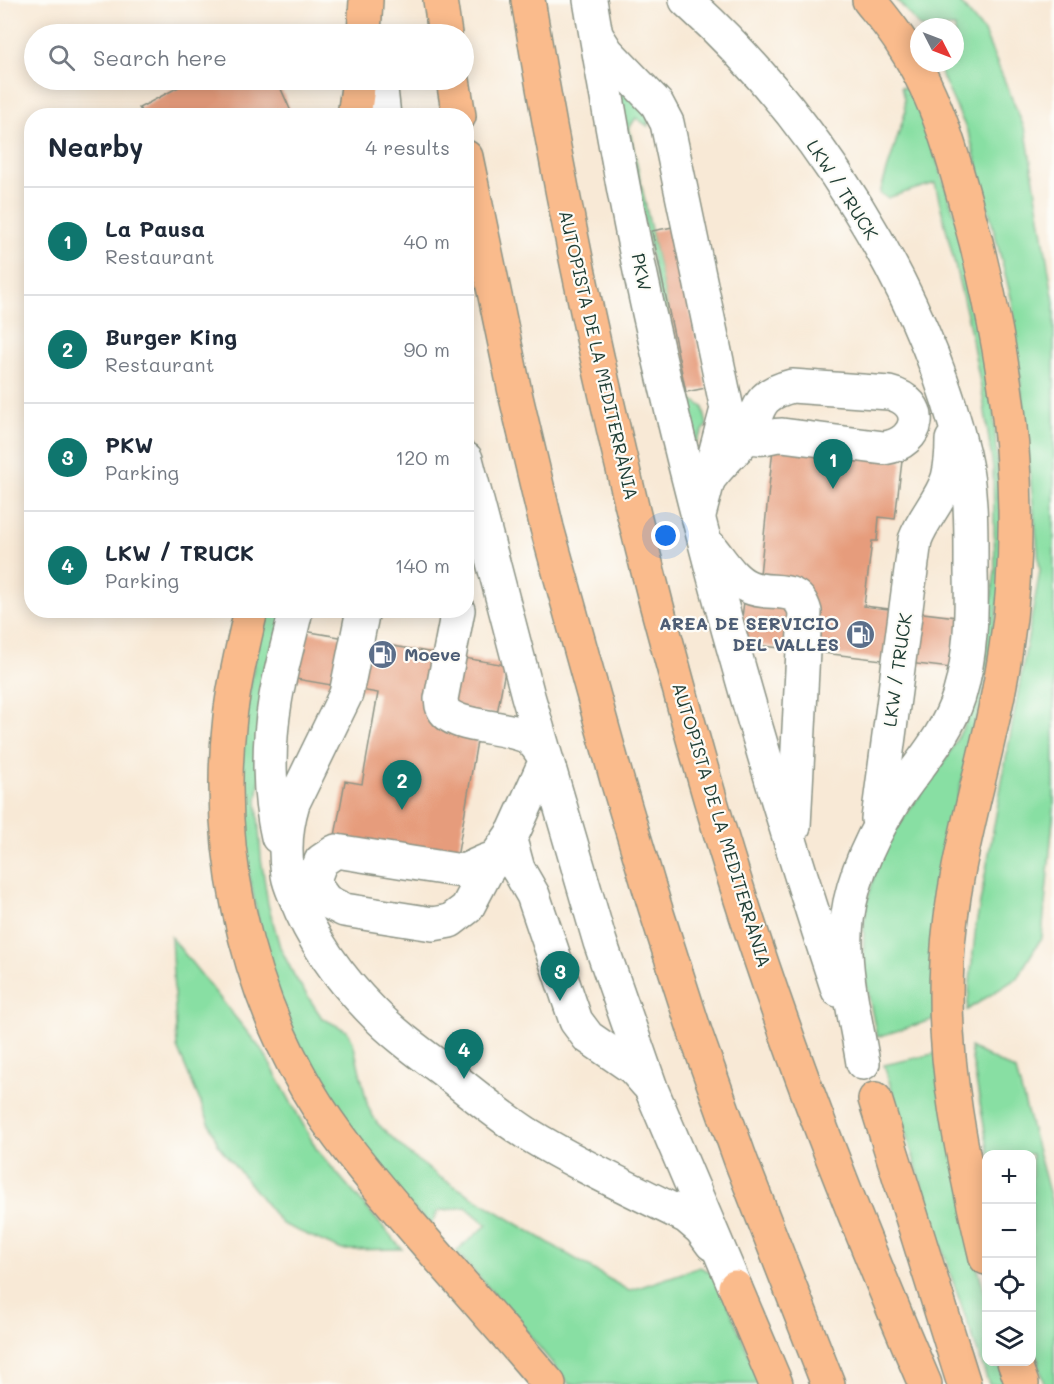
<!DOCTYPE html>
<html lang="en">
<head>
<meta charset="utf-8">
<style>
  body { margin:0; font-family:Mali,sans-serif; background:#f6f6f7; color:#1f2937 }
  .controls { position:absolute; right:18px; bottom:18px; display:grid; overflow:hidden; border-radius:12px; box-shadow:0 3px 15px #0003 }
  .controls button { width:54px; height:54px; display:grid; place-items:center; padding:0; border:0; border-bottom:2px solid #e0e1e3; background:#fff; color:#1f2937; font:30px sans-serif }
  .compass { position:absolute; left:910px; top:18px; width:54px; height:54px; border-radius:50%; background:#fff; box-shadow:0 3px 15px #0003; rotate:132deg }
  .you { position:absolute; left:666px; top:536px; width:21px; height:21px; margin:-15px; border:4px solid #fff; border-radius:50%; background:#1a73e8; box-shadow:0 0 0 9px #1a73e833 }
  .badge { display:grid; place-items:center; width:39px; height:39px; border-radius:50%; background:#0f766e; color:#fff; font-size:20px; font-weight:700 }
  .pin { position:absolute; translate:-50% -50px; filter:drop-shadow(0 2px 3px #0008) }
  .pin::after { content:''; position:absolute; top:32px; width:21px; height:18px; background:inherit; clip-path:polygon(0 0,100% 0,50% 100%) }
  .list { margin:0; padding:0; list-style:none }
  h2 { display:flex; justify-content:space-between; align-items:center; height:78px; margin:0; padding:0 24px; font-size:26px }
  h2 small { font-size:20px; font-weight:400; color:#747a83 }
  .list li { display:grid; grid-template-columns:39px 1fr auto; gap:18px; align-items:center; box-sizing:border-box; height:108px; padding:0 24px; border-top:2px solid #e0e1e3 }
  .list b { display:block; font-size:22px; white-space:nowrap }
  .list p { margin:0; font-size:20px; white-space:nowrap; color:#747a83 }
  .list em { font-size:20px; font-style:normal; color:#747a83 }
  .icon { flex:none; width:33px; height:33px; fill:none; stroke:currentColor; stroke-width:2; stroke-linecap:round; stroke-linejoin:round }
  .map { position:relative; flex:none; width:1054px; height:1384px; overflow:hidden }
  .search { position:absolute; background:#fff; box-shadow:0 3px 15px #0003; left:24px; top:24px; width:450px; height:66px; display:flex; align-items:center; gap:15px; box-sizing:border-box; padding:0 21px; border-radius:33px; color:#747a83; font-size:22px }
  .panel { position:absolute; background:#fff; box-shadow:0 3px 15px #0003; left:24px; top:108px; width:450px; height:510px; border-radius:24px }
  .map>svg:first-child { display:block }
  .green { fill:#88dfa3; stroke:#548e6c; stroke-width:1.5 }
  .building { fill:#e69c7c }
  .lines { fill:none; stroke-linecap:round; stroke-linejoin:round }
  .minor-casing { stroke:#8c9385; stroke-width:36 }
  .highway-casing { stroke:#8c9385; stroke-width:36 }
  .minor { stroke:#fff; stroke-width:33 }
  .highway { stroke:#fabb8c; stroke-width:33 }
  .labels { text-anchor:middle; stroke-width:4.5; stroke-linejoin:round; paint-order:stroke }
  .street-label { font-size:18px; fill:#1f3d34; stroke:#fdfcf7 }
  .service-label { font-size:18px; font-weight:bold; fill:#4e5e75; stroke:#fdfcf7; text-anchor:end }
</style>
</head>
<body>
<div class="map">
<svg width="1054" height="1384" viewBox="0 0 1054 1384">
  <rect width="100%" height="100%" fill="#fdfcf7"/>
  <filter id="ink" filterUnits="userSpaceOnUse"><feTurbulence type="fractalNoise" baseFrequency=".0167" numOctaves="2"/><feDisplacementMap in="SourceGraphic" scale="12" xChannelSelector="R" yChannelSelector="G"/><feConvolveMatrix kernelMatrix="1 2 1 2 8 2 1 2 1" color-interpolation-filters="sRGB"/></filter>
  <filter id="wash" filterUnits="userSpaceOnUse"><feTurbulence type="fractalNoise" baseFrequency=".008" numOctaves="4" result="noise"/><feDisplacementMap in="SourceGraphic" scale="24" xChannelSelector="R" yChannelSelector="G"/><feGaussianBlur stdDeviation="1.35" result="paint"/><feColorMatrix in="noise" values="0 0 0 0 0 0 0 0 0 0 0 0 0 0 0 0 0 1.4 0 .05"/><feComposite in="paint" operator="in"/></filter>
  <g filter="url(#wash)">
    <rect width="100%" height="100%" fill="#f8e9d6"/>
    <g class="green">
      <polygon points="897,0 958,0 984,32 1026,132 1054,302 1054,808 1042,937 1017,978 967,1010 976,925 1040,571 1012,301 970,137 936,63 955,63 955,27 920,27"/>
      <polygon points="616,80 648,112 648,126 636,118 629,128 687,396 703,407 707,425 696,442 688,441"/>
      <polygon points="901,87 914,89 958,225 993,397 1004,570 982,699 956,804 935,915 935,1019 877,1037 863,968 864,923 868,898 878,863 894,831 948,756 970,714 984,656 995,570 993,468 983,398 968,319 935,183 887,198 880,193 905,113 904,99"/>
      <polygon points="263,611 283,611 257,800 261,858 268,904 280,947 295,977 322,1018 347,1031 353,1042 368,1107 377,1123 409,1154 441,1178 629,1291 700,1267 716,1275 761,1384 569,1384 521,1325 456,1251 487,1225 466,1207 438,1211 431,1225 388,1185 308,1071 268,971 245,854 239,752"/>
      <polygon points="171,937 264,1053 317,1150 402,1249 342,1250 282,1224 219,1146 177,1047"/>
      <polygon points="970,1047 1016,1071 1054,1210 1054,1384 1044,1384 1032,1337 1032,1154 989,1154"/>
      <polygon points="938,1053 977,1266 986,1298 986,1362 1005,1362 1012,1384 989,1384 950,1273 884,1065"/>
    </g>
    <g id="blocks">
      <g class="building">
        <polygon points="192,80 277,80 293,116 145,116 139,108"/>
        <polygon points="673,227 706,388 686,392 652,231"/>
        <polygon points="773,448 902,461 895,519 879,517 877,541 872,541 864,606 965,618 959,669 739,643 745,593 758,594"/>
        <polygon points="304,631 506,665 497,714 482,712 457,858 335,836 345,781 362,784 378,693 296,679"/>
      </g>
    </g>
  </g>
  <g filter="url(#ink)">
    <use href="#blocks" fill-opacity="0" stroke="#8c9385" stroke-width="1.5"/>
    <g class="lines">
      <defs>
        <g id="minor">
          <path d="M590,0c18,105 36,209 59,313 51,228 115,454 189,677"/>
          <path d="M686,0c126,113 238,288 277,454 9,39 8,79 8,118 1,42 0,84 -12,124 -13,41 -42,70 -65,105 -25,40 -46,85 -48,132 -2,43 10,87 17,130"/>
          <polyline points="598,38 607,52 657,104 667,123 727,409 699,515"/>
          <polyline points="380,80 384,116"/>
          <polyline points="466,459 528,696 600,942 652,1091 735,1287"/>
          <path d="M712,475c9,-12 20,-21 29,-32 23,-27 7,-46 51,-57l97,7c39,9 32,50 -5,55l-102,-13c-8,0 -12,2 -19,3 -17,2 -30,-15 -36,-29"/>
          <path d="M709,546c12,14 23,34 40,41 22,10 48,-5 56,25l-11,214"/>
          <path d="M363,610l-17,84 -53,109c-7,23 -9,47 -5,72 1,7 4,14 7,21 17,44 45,83 78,116 21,22 46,40 70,58 27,22 54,44 83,63 52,32 107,57 161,84l14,12 11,15"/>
          <path d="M458,610l-17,89c1,3 0,7 2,9 8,21 67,17 86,30 8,6 12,14 17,22l-32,71 -28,41 -19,36 -17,13 -17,3 -89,-14 -18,-9 -11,-15v-9l6,-16 15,-10 126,20c20,-6 41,-26 56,-2"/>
          <path d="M878,819l37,-279c8,-22 26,-40 33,-62 3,-12 4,-26 4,-38"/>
          <path d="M278,837c-10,-42 -10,-93 -3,-135 5,-31 14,-61 21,-92"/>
          <polyline points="512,847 518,869 533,895 576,1021 588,1037 633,1068 647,1084"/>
        </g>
        <g id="highway">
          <polyline points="440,0 445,34"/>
          <path d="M528,0c33,203 77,404 128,603 27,100 54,201 86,300 52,163 115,323 183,481"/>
          <path d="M869,0c12,15 25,30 35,47 38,58 54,129 72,195 34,135 51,267 30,406 -15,106 -54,207 -59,314 -6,99 16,200 39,296"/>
          <polyline points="364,34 366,0"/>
          <polyline points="453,80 459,116"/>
          <polyline points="354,116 359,80"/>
          <polyline points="466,157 516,397 547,528 617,780 655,907 696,1035 741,1161 828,1384"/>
          <path d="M251,610c-8,36 -17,71 -21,107 -15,128 13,261 77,372 27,46 62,87 96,127 48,56 98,111 146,168"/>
          <polyline points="875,1099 964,1384"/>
          <polyline points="735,1287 776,1384"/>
          <polyline points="1014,1362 1022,1384"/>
        </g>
      </defs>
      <use href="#minor" class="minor-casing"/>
      <use href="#highway" class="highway-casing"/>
      <use href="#minor" class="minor"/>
      <use href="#highway" class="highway"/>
    </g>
  </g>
  <defs>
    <symbol id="fuel-disc" viewBox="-11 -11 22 22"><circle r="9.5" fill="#5c6f8a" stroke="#fdfcf7"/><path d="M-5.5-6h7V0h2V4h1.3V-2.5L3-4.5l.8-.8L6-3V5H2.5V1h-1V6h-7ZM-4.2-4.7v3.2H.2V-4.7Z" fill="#fff"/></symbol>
  </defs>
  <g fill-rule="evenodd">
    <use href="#fuel-disc" x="844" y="618" width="33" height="33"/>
    <use href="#fuel-disc" x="366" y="638" width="33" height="33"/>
  </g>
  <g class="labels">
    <g class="street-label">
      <text transform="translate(842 190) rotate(57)" y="6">LKW / TRUCK</text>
      <text transform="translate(641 272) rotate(79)" y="6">PKW</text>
      <text transform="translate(598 355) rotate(77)" y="6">AUTOPISTA DE LA MEDITERRÀNIA</text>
      <text transform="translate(898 670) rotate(-82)" y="6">LKW / TRUCK</text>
      <text transform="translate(721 825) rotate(73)" y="6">AUTOPISTA DE LA MEDITERRÀNIA</text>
    </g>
    <g class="service-label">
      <text x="839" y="630">AREA DE SERVICIO<tspan x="839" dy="21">DEL VALLES</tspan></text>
      <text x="404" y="661" text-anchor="start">Moeve</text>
    </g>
  </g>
</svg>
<div class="controls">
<button>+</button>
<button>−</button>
<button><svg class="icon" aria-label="locate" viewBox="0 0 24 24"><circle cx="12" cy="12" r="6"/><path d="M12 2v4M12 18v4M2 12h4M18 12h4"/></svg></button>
<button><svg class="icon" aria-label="layers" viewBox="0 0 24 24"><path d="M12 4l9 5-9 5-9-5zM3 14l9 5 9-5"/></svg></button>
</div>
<svg class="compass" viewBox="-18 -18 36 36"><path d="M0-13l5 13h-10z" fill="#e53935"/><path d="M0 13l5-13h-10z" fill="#747a83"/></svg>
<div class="you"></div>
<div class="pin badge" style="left:833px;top:489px">1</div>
<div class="pin badge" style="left:402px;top:810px">2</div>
<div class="pin badge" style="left:560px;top:1001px">3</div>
<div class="pin badge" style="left:464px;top:1079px">4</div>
<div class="search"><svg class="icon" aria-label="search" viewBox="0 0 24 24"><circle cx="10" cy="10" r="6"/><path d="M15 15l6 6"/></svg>Search here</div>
<section class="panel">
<h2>Nearby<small>4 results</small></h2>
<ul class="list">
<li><span class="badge">1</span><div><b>La Pausa</b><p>Restaurant</p></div><em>40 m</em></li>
<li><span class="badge">2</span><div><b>Burger King</b><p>Restaurant</p></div><em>90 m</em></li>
<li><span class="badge">3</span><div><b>PKW</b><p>Parking</p></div><em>120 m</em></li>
<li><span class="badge">4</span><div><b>LKW / TRUCK</b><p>Parking</p></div><em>140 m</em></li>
</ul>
</section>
</div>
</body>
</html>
